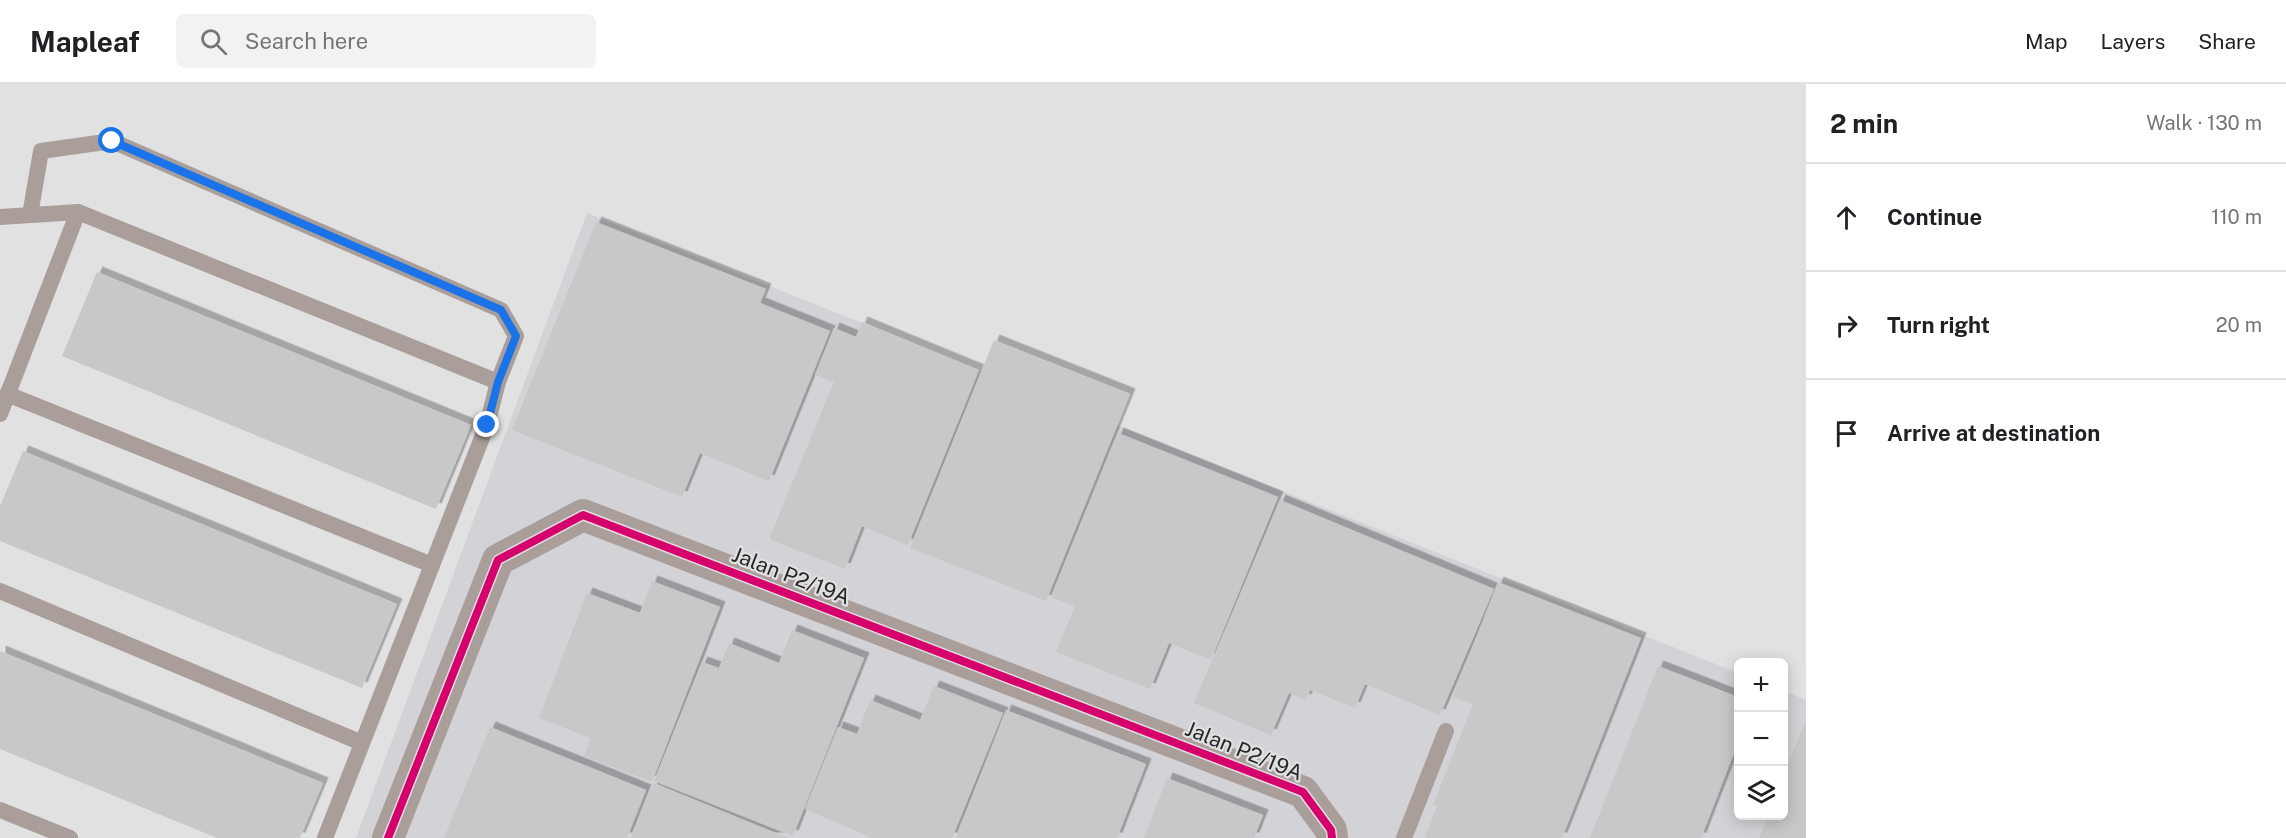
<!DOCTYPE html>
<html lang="en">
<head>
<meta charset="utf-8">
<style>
  body { margin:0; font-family:"Public Sans",sans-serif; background:#f2f2f2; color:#202124 }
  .controls { position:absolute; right:18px; bottom:18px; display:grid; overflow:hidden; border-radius:9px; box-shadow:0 3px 15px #0003 }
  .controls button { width:54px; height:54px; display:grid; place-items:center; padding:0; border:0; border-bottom:2px solid #e0e0e0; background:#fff; color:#202124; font:30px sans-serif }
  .stop { position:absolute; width:18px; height:18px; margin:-14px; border:4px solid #1a73e8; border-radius:50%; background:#fff }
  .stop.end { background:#1a73e8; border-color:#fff; box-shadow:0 2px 6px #0008 }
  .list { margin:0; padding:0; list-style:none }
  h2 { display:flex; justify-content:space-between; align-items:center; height:78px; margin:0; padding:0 24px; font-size:26px }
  h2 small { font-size:20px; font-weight:400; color:#757577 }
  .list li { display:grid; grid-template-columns:39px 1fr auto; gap:18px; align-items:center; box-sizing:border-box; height:108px; padding:0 24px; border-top:2px solid #e0e0e0 }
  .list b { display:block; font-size:22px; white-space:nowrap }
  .list em { font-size:20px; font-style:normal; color:#757577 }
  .icon { flex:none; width:33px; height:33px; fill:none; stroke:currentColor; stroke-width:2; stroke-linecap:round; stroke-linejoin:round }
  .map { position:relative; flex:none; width:1806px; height:754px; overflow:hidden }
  header { display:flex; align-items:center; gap:36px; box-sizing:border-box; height:84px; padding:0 30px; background:#fff; border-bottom:2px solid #e0e0e0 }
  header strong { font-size:28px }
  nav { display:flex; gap:33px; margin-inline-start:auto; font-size:21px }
  .search { width:420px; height:54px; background:#f2f2f2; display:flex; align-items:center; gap:15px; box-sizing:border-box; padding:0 21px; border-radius:9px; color:#757577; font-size:22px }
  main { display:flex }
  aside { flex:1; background:#fff }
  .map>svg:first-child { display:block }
  .built { fill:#d2d2d7 }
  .building { fill:#c8c8c8; filter:url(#shadow) }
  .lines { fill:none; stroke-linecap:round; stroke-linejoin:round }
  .lane { stroke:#aa9e9a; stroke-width:16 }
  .street { stroke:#aa9e9a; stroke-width:32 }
  .cycleway-casing { stroke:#e0e0e2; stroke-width:11 }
  .cycleway { stroke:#d6006c; stroke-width:8 }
  .route { stroke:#1a73e8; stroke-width:8 }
  .labels { text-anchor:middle; stroke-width:4.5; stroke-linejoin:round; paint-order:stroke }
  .street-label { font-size:21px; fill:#272728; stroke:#e0e0e2 }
</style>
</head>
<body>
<header>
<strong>Mapleaf</strong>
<div class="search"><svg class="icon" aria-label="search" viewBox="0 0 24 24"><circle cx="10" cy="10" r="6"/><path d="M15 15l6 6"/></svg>Search here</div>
<nav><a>Map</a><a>Layers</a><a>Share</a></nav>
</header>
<main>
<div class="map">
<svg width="1806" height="754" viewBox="0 0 1806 754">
  <defs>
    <filter id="shadow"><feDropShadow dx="5.5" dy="-5.5" stdDeviation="0" flood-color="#0004"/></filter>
  </defs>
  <rect width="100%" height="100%" fill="#e1e1e1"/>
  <polygon class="built" points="587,129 1738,589 1738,732 1784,732 1784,607 1806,616 1806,754 356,754"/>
  <g class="building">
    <polygon points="596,138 766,205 760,219 830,247 769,397 700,369 682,413 512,346"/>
    <polygon points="97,188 471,341 436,425 62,272"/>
    <polygon points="862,238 979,286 908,461 862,442 845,485 769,455 834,298 815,291 834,244 856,253"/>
    <polygon points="994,256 1130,310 1046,517 910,464"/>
    <polygon points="1118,349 1278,413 1211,576 1169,559 1150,605 1056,568 1075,522 1051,513"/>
    <polygon points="23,367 397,520 362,604 0,457 0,422"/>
    <polygon points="1280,416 1494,505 1440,631 1365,600 1355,624 1310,606 1306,616 1289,609 1271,651 1194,619"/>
    <polygon points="652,497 720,523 652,698 584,672 591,654 539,634 587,509 640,529"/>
    <polygon points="1498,498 1641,554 1562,754 1425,754 1437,722 1433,721 1473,620 1453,613"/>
    <polygon points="792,546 864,574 793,752 654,697 702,578 719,584 729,559 779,579"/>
    <polygon points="0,567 323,699 300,754 217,754 0,665"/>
    <polygon points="1658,582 1738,613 1738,659 1701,754 1590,754"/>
    <polygon points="934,602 1003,629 952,754 872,754 805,725 838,643 857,650 870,616 920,636"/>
    <polygon points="1006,626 1146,680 1117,754 956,754"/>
    <polygon points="1804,640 1806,641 1806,754 1759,754 1768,732 1784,732 1784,691"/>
    <polygon points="490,643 646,706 627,754 444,754"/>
    <polygon points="1167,694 1263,731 1254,754 1144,754"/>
    <polygon points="654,699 788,754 631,754"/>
  </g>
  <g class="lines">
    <g class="lane">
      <polyline points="30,131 41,67 112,57 501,226 516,252 498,298 487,341 325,754"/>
      <polyline points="0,133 78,128 498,298"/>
      <polyline points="7,310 432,481"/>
      <polyline points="0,330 78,128"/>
      <polyline points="0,507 362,659"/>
      <polyline points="0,726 70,754"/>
      <polyline points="1404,754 1446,647"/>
    </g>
    <polyline class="street" points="388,754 498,476 583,431 1303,708 1331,746 1332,754"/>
    <defs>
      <polyline id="cycleway" points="388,754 498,476 583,431 1303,708 1331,746 1332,754"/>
    </defs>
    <use href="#cycleway" class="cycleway-casing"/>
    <use href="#cycleway" class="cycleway"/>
  </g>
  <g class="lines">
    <polyline class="route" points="112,57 501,226 516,252 498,298 487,341"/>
  </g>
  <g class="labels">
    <g class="street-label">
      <text transform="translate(791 492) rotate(21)" y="7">Jalan P2/19A</text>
      <text transform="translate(1244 667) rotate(22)" y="7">Jalan P2/19A</text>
    </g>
  </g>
</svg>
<div class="controls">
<button>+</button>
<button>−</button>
<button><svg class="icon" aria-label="layers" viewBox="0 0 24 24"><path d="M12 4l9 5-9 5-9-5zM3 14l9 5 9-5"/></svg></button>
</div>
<div class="stop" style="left:112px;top:57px"></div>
<div class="stop end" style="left:487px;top:341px"></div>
</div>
<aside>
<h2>2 min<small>Walk · 130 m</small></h2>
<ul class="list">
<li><svg class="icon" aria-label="ahead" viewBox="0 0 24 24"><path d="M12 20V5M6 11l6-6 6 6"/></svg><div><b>Continue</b></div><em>110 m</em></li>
<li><svg class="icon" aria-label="right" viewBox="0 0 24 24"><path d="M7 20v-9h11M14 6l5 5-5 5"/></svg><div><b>Turn right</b></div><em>20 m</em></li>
<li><svg class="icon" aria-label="arrive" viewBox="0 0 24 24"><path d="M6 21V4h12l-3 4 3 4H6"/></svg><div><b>Arrive at destination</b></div></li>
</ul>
</aside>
</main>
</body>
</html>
